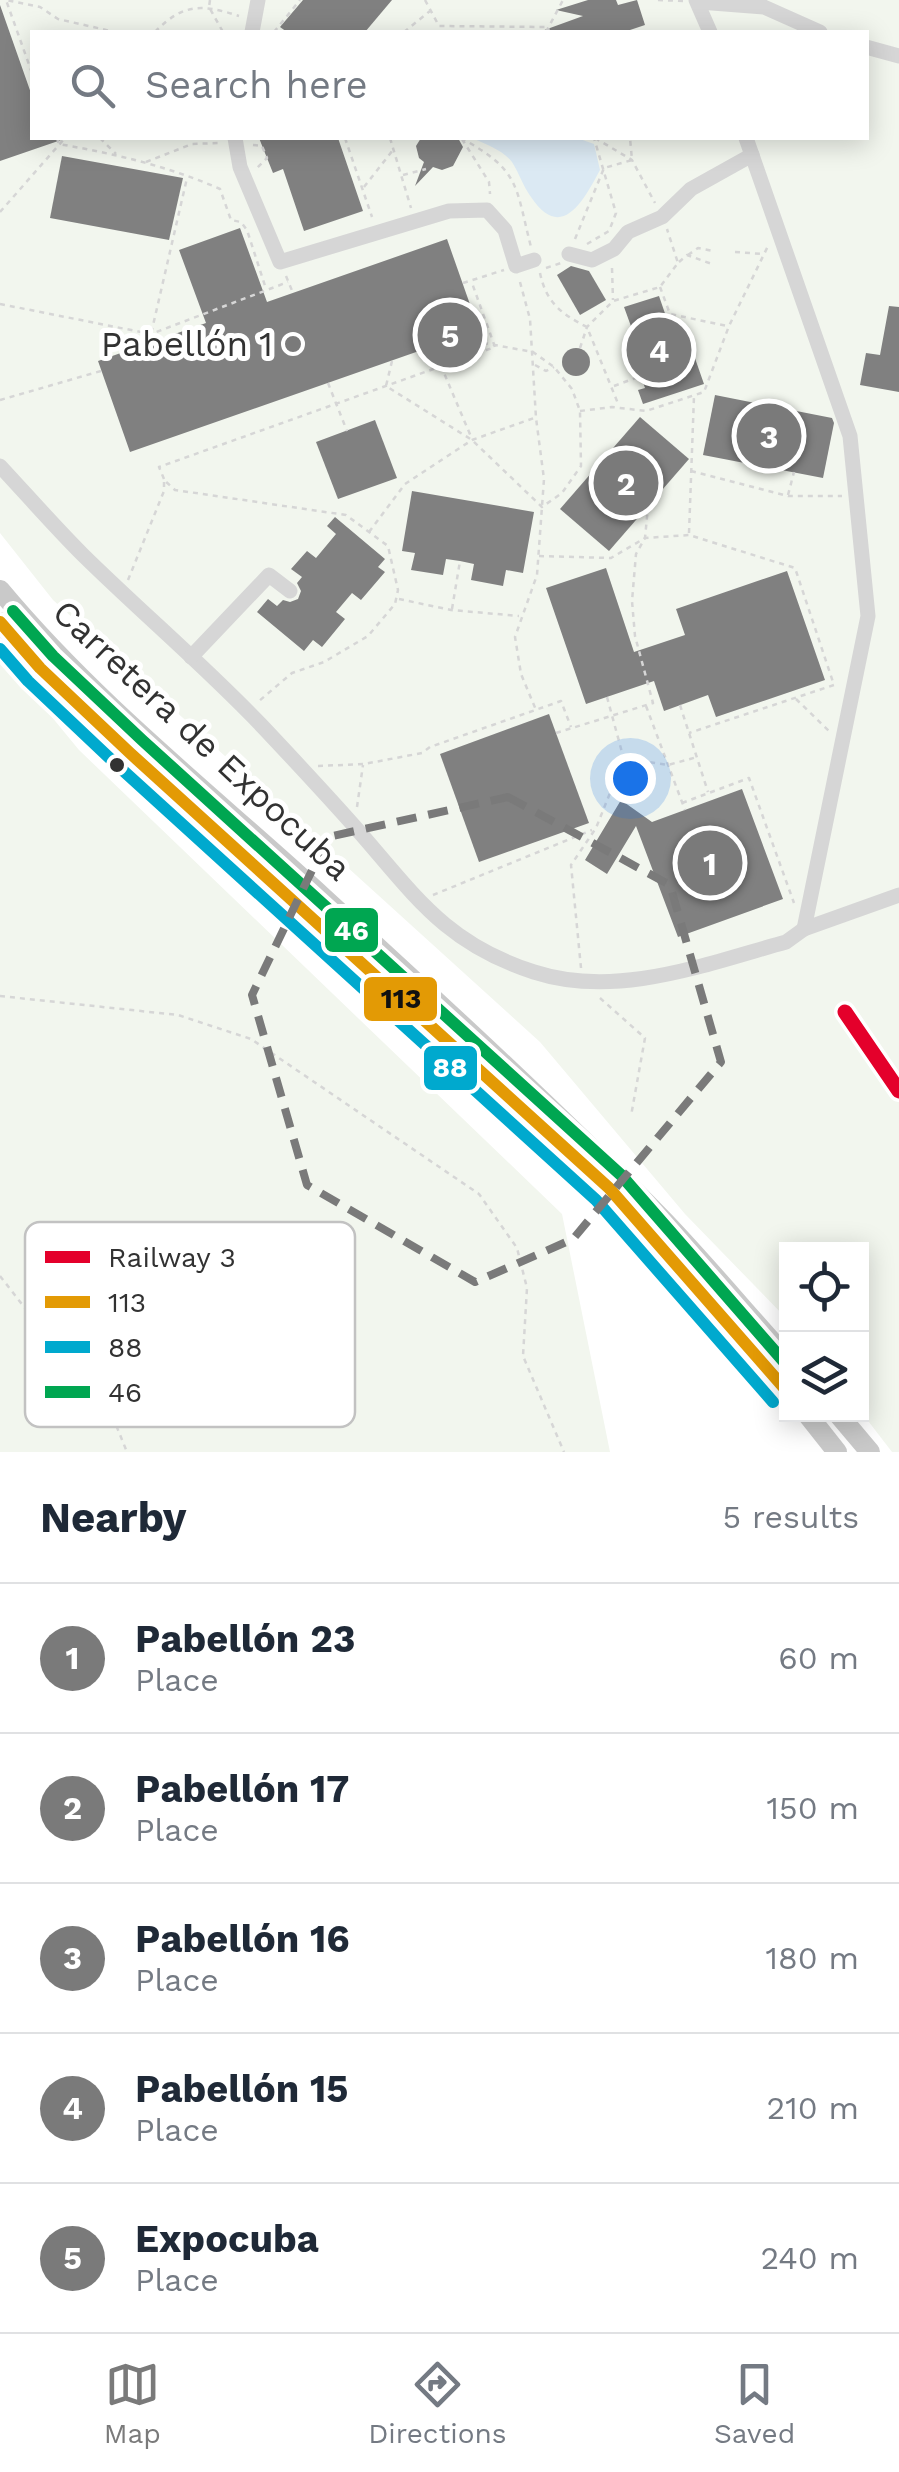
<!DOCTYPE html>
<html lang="en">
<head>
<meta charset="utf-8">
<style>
  body { margin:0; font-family:"Work Sans",sans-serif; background:#f6f6f7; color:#1f2937 }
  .controls { position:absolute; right:30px; bottom:30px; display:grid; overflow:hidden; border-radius:0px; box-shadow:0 5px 25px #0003 }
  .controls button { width:90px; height:90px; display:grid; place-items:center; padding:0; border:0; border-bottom:2px solid #e0e1e3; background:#fff; color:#1f2937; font:50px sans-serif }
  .you { position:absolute; left:630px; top:778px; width:35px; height:35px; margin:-25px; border:8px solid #fff; border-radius:50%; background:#1a73e8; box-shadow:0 0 0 15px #1a73e833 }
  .badge { display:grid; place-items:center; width:65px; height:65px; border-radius:50%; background:#7a7a7a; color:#fff; font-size:32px; font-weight:700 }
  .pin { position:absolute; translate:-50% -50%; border:5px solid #fff; box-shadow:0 2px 10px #0006 }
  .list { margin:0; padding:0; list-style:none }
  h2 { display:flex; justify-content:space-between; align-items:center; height:130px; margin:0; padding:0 40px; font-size:42px }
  h2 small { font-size:32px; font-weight:400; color:#747a83 }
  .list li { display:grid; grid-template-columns:65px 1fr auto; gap:30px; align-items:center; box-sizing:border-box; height:150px; padding:0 40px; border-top:2px solid #e0e1e3 }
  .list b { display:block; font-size:38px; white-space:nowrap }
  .list p { margin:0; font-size:32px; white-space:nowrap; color:#747a83 }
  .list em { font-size:32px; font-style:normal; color:#747a83 }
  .icon { flex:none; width:55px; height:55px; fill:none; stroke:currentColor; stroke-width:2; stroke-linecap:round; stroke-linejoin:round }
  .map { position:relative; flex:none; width:899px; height:1452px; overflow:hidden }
  .search { position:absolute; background:#fff; box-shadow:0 5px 25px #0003; left:30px; right:30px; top:30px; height:110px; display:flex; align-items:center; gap:25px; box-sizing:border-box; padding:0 35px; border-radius:0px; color:#747a83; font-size:38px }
  .sheet { height:880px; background:#fff }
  nav { display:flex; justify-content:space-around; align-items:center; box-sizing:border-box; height:140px; border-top:2px solid #e0e1e3; background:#fff; font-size:28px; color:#747a83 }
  nav a { display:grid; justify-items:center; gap:5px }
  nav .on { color:#7a7a7a }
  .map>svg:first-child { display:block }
  .green { fill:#f2f6ee; fill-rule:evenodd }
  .water { fill:#dbe9f3 }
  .building { fill:#808080 }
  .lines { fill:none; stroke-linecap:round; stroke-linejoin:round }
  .path { stroke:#d6d6d6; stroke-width:2.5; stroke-dasharray:5 5; stroke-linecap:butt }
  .minor { stroke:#d6d6d6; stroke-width:15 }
  .major { stroke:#c9c9c9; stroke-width:20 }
  .bus-1-casing { stroke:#fff; stroke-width:20 }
  .bus-2-casing { stroke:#fff; stroke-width:20 }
  .bus-3-casing { stroke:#fff; stroke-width:20 }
  .bus-1 { stroke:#e39a05; stroke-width:12 }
  .bus-2 { stroke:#00a9ce; stroke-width:12 }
  .bus-3 { stroke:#00a651; stroke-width:12 }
  .rail-1-casing { stroke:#fff; stroke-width:22 }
  .rail-1 { stroke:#e4002b; stroke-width:15 }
  .marked { fill:none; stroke:#7a7a7a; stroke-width:8; stroke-dasharray:20 12; stroke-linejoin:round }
  .poi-dot { fill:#7a7a7a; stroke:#fff; stroke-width:4 }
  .bus-dot { fill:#323232; stroke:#fff; stroke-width:4 }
  .labels { text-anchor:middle; stroke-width:10; stroke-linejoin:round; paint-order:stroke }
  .poi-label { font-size:35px; fill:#323232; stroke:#fff; text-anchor:end }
  .street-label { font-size:35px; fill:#323232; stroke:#fff }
  .key { fill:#fff; stroke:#c2c2c2; stroke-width:2.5 }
  .key-label { font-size:28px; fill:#323232 }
  .line-badge { stroke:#fff; stroke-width:4 }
  .badge-label { font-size:28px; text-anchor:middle; font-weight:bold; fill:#fff }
  .pale-badge-label { font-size:28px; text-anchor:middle; font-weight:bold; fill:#111 }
</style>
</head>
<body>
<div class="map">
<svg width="899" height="1452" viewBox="0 0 899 1452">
  <rect width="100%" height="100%" fill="#fff"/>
  <g class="green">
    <path d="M0,0h899v1452h-7l-30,-39v-163h-76v68l-101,-104 -145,-172 -487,-442 -53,-67zM32,32h834v106h-834z"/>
    <polygon points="0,654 79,750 562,1214 610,1452 0,1452"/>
  </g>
  <path class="water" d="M472,138h105l17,6 6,26c-17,32 -39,72 -69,27 -8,-11 -12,-24 -19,-35 -9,-12 -27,-18 -40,-24z"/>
  <g class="building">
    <polygon points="303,0 392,0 365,32 287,32 280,27"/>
    <polygon points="588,0 616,0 618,5 637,0 645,25 624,32 539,32 583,16 556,10"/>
    <polygon points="0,5 32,96 32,138 64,139 0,161"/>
    <polygon points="259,138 338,138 363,211 304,231 283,169 273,173"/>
    <polygon points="421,138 458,138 463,147 453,166 442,170 433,167 415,186 424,162 419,158 416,146"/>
    <polygon points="62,156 183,178 169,240 50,218"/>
    <polygon points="240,228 267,302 447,239 479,330 130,452 98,361 206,323 179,250"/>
    <polygon points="571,266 589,271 606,300 580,315 557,275"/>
    <polygon points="659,296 670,328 683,324 704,384 643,404 638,390 645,388 634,355 628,357 623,344 636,340 624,307"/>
    <polygon points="889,306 899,307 899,392 860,385 866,353 880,355"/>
    <circle cx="576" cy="362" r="14"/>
    <polygon points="715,395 832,418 834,423 823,478 703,455"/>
    <polygon points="640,417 689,459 609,551 560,509"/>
    <polygon points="375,420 397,478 338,499 316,442"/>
    <polygon points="412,491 534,512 523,573 506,570 503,586 471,580 474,564 460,561 446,559 443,575 411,570 415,553 402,551"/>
    <polygon points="335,517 385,559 378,567 385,572 361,600 352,593 336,612 345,619 322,647 313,640 304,651 257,612 268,599 277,606 283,600 290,602 298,599 301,591 297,583 302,577 291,569 307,551 316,558 336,534 327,526"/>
    <polygon points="606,568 634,652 685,635 676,609 787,571 825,680 716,717 708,695 664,711 654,681 586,704 546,588"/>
    <polygon points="549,714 589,823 479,862 440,754"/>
    <polygon points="742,789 783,899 678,937 636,826 607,874 585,860 621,800 652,822"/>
  </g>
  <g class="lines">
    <g class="path">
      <polyline points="210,0 209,7 223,32"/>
      <polyline points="425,0 439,26 548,27 549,32"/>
      <polyline points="658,0 683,1"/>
      <path d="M155,32c28,-29 47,-28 84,-16"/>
      <polyline points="274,32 300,0"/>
      <polyline points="404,32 430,11"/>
      <polyline points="546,32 563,0"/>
      <polyline points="32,73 6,0 40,7 58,19 115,32"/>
      <path d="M57,138l2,6c56,10 109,22 161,45l11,31 10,2 6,8 19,59"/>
      <polyline points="100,138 116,154"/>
      <polyline points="345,138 372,217"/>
      <polyline points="390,138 411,208"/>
      <path d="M461,138c60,33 54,47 70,109"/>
      <polyline points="595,138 632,160 655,203"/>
      <polyline points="462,139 489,182 490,194"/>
      <polyline points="253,145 262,146 267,158 256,169"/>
      <polyline points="146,162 192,144 220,143"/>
      <polyline points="403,175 426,169"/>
      <polyline points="364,187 393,150"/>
      <polyline points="0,212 65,138"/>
      <polyline points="575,239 604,168 632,160 630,138"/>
      <polyline points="587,244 609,231 616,213 594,138"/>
      <polyline points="735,252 762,254"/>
      <polyline points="688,255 698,248 713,251"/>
      <polyline points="679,262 687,255 712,264"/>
      <polyline points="546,268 561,263"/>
      <polyline points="612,268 613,300"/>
      <path d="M540,273c6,29 21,41 47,54l32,79"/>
      <polyline points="286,276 293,293"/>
      <polyline points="520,282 530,319 536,418 544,479 537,575 515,637 521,674 536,710"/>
      <polyline points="463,283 504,270"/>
      <polyline points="660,287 670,314 727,326"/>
      <polyline points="0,304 151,334 288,282"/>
      <polyline points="154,342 151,334 187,178"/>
      <polyline points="433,347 472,439"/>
      <polyline points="580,348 587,327 613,301 660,287 678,263 667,229"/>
      <polyline points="392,361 386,386 472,440 542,507 562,493 581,466 580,411 572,389 554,367 533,352 456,338"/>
      <polyline points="535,365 546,371 554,367"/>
      <polyline points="328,383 347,431"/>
      <polyline points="614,386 641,376"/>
      <polyline points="0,400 101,371"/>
      <polyline points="580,411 612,407 646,411 704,392 729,326 768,246"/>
      <polyline points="691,471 788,496 842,496"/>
      <polyline points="164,479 159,467 495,347 472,283"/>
      <polyline points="788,495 794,472"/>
      <polyline points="369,532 405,484 472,440 534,418"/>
      <polyline points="689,533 694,396"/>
      <polyline points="539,556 611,558 645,538 689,535 795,568 834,685 689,733"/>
      <polyline points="128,580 164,491 164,480 175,490 346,515 388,546 398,590 395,604 368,636 324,662 292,673 259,701"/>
      <polyline points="399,599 451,610 519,616"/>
      <polyline points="452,609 460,561"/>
      <polyline points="607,697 623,756"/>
      <polyline points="796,699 830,732"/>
      <polyline points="680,705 708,792"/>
      <polyline points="646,706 685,810"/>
      <polyline points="556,733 653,703 635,636 632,601 636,554 645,538 648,507"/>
      <polyline points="318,766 364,764 422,753 430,747 561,701 571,727"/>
      <polyline points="682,803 749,778 794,903"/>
      <polyline points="357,807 363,765"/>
      <polyline points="433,895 592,830"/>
      <polyline points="581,968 571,865 596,828 624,758 668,765 697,757"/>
      <polyline points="0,996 178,1015 251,1039 479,1194 517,1248 527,1288 523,1356 564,1452"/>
      <polyline points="600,998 645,1038 631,1116"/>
      <polyline points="0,1276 116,1425 127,1452"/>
    </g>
    <g class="minor">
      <polyline points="696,0 710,32"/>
      <polyline points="699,2 764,7 820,32"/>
      <polyline points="252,32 258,0"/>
      <polyline points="866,47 899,56"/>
      <polyline points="235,138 240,167 280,262 449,211 487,210 505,230 516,266 534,260"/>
      <polyline points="746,138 850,436 868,616 804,929"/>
      <polyline points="569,254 592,260 614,249 628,232 662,217 691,189 752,155"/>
      <path d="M0,466c27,29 54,60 83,89 59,58 123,112 180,172 31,33 62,66 92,100 59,67 89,116 179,145 83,27 172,-8 252,-30l18,-13 95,-34"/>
      <polyline points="191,657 269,575 290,591"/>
    </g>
    <g class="major">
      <path d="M0,590c96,115 214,207 324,308 116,106 231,212 341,324 42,44 81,91 121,135"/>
      <polyline points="0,622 40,668 130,753 609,1188 786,1390"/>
      <polyline points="807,1414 837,1452"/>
      <polyline points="838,1414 870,1452"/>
    </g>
    <defs>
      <polyline id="bus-1" points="0,622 40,668 130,753 609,1188 786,1390"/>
      <polyline id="bus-2" points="0,649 28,681 118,766 596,1200 773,1402"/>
      <polyline id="bus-3" points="13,611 53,656 142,740 621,1175 786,1364"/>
    </defs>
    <use href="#bus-1" class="bus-1-casing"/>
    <use href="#bus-2" class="bus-2-casing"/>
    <use href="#bus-3" class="bus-3-casing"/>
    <use href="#bus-1" class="bus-1"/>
    <use href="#bus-2" class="bus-2"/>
    <use href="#bus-3" class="bus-3"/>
    <defs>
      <polyline id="rail-1" points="845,1012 899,1091"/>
    </defs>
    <use href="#rail-1" class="rail-1-casing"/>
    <use href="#rail-1" class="rail-1"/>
  </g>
  <path class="marked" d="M508,797l162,88 51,177 -148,177 -98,43 -168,-97 -55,-190 76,-158z"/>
  <circle class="poi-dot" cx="293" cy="344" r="10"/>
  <circle class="bus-dot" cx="117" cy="765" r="9"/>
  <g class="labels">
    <g class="poi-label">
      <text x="273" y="356">Pabellón 1</text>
    </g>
    <g class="street-label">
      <text transform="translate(202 740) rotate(43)" y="12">Carretera de Expocuba</text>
    </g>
  </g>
  <rect x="25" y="1222" width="330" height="205" rx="15" class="key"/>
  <rect x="45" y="1251" width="45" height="12" fill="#e4002b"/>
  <rect x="45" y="1296" width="45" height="12" fill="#e39a05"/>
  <rect x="45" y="1341" width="45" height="12" fill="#00a9ce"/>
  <rect x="45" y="1386" width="45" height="12" fill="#00a651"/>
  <g class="key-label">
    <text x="108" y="1267">Railway 3</text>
    <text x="108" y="1312">113</text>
    <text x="108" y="1357">88</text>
    <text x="108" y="1402">46</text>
  </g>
  <g class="line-badge">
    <rect x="323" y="906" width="57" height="48" rx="10" fill="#00a651"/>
    <rect x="362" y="975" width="77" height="48" rx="10" fill="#e39a05"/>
    <rect x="422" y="1044" width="57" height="48" rx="10" fill="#00a9ce"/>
  </g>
  <g class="badge-label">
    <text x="351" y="940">46</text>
    <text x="450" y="1077">88</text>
  </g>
  <g class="pale-badge-label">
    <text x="401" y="1008">113</text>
  </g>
</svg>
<div class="controls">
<button><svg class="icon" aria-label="locate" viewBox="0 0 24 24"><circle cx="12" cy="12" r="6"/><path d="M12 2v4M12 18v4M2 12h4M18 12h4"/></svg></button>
<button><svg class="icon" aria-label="layers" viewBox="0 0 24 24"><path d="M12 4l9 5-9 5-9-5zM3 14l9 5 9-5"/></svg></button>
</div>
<div class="you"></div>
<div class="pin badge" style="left:710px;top:863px">1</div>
<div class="pin badge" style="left:626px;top:483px">2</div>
<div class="pin badge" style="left:769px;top:436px">3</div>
<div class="pin badge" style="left:659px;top:350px">4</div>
<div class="pin badge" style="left:450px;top:335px">5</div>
<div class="search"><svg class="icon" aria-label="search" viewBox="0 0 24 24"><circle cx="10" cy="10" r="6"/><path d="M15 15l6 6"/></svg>Search here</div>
</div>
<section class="sheet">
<h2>Nearby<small>5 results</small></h2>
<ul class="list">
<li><span class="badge">1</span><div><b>Pabellón 23</b><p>Place</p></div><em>60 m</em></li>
<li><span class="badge">2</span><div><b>Pabellón 17</b><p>Place</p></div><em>150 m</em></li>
<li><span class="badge">3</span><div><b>Pabellón 16</b><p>Place</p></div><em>180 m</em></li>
<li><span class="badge">4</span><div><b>Pabellón 15</b><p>Place</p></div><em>210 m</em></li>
<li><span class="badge">5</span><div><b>Expocuba</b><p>Place</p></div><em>240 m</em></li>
</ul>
</section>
<nav>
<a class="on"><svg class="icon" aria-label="map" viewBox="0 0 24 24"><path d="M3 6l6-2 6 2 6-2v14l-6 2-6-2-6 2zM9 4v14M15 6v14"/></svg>Map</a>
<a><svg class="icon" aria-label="directions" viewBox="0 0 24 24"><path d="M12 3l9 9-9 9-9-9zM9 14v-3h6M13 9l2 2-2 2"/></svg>Directions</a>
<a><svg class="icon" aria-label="saved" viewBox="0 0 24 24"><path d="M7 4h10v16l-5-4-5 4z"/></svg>Saved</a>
</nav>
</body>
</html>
